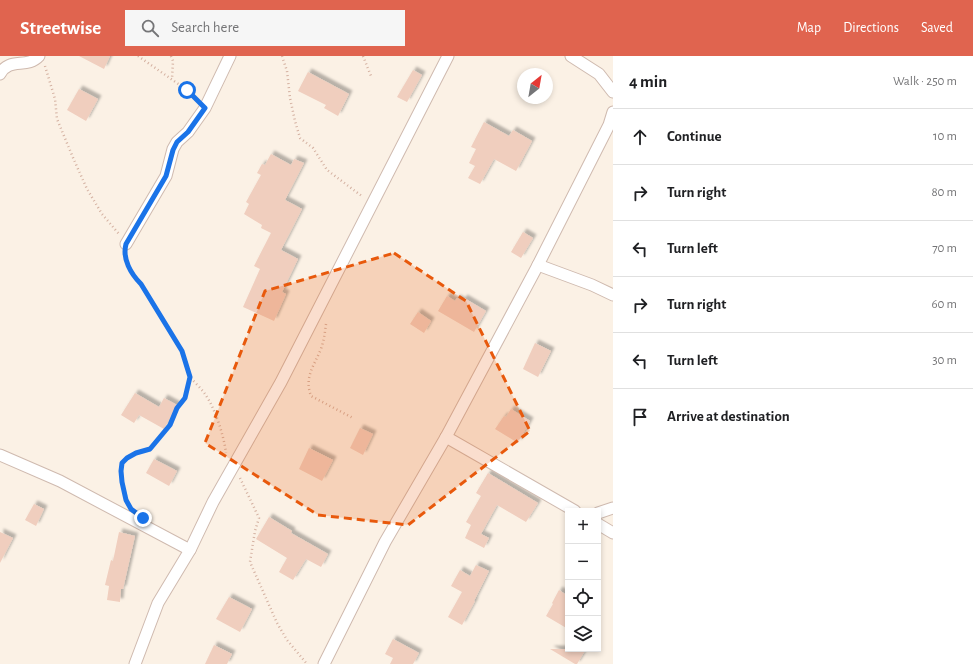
<!DOCTYPE html>
<html lang="en">
<head>
<meta charset="utf-8">
<style>
  body { margin:0; font-family:"Alegreya Sans",sans-serif; background:#f6f6f6; color:#202124 }
  .controls { position:absolute; right:12px; bottom:12px; display:grid; overflow:hidden; border-radius:0px; box-shadow:0 2px 6px #0003 }
  .controls button { width:36px; height:36px; display:grid; place-items:center; padding:0; border:0; border-bottom:1px solid #e0e0e0; background:#fff; color:#202124; font:20px sans-serif }
  .compass { position:absolute; left:517px; top:12px; width:36px; height:36px; border-radius:50%; background:#fff; box-shadow:0 2px 6px #0003; rotate:31deg }
  .stop { position:absolute; width:12px; height:12px; margin:-9px; border:3px solid #1a73e8; border-radius:50%; background:#fff }
  .stop.end { background:#1a73e8; border-color:#fff; box-shadow:0 1px 4px #0008 }
  .list { margin:0; padding:0; list-style:none }
  h2 { display:flex; justify-content:space-between; align-items:center; height:52px; margin:0; padding:0 16px; font-size:17px }
  h2 small { font-size:13px; font-weight:400; color:#757577 }
  .list li { display:grid; grid-template-columns:26px 1fr auto; gap:12px; align-items:center; box-sizing:border-box; height:56px; padding:0 16px; border-top:1px solid #e0e0e0 }
  .list b { display:block; font-size:15px; white-space:nowrap }
  .list em { font-size:13px; font-style:normal; color:#757577 }
  .icon { flex:none; width:22px; height:22px; fill:none; stroke:currentColor; stroke-width:2; stroke-linecap:round; stroke-linejoin:round }
  .map { position:relative; flex:none; width:613px; height:608px; overflow:hidden }
  header { display:flex; align-items:center; gap:24px; box-sizing:border-box; height:56px; padding:0 20px; background:#e0644f; color:#fff }
  header strong { font-size:19px }
  nav { display:flex; gap:22px; margin-inline-start:auto; font-size:14px }
  .search { width:280px; height:36px; background:#f6f6f6; display:flex; align-items:center; gap:10px; box-sizing:border-box; padding:0 14px; border-radius:0px; color:#757577; font-size:15px }
  main { display:flex }
  aside { flex:1; background:#fff }
  .map>svg:first-child { display:block }
  .building { fill:#f0cebe; filter:url(#shadow) }
  .lines { fill:none; stroke-linecap:round; stroke-linejoin:round }
  .minor-casing { stroke:#cfbaaf; stroke-width:13 }
  .path { stroke:#d4b1a1; stroke-width:2.5; stroke-dasharray:1 3; stroke-linecap:butt }
  .minor { stroke:#fff; stroke-width:11 }
  .route { stroke:#1a73e8; stroke-width:5 }
  .marked { fill:#e8590c; fill-opacity:0.2; stroke:#e8590c; stroke-width:3; stroke-dasharray:8 5; stroke-linejoin:round }
</style>
</head>
<body>
<header>
<strong>Streetwise</strong>
<div class="search"><svg class="icon" aria-label="search" viewBox="0 0 24 24"><circle cx="10" cy="10" r="6"/><path d="M15 15l6 6"/></svg>Search here</div>
<nav><a>Map</a><a>Directions</a><a>Saved</a></nav>
</header>
<main>
<div class="map">
<svg width="613" height="608" viewBox="0 0 613 608">
  <defs>
    <filter id="shadow"><feDropShadow dx="3.5" dy="-3.5" stdDeviation="1" flood-color="#0004"/></filter>
  </defs>
  <rect width="100%" height="100%" fill="#fbf1e5"/>
  <g class="building">
    <polygon points="79,0 110,0 104,13"/>
    <polygon points="413,14 422,19 407,46 397,41"/>
    <polygon points="308,16 349,38 338,60 324,52 326,49 298,35"/>
    <polygon points="79,33 98,43 86,65 67,54"/>
    <polygon points="484,66 509,80 513,74 532,85 516,115 494,103 480,128 468,122 475,110 469,107 476,93 471,91"/>
    <polygon points="271,98 291,109 294,103 304,107 285,144 302,153 281,194 298,203 282,236 286,238 274,265 243,251 260,213 254,210 271,177 261,172 262,169 244,158 249,148 246,146 261,119 257,117 262,108 265,109"/>
    <polygon points="523,176 533,182 521,202 511,196"/>
    <polygon points="447,240 455,245 457,242 462,245 464,242 486,255 474,276 438,255"/>
    <polygon points="418,256 431,265 424,277 410,268"/>
    <polygon points="535,287 551,295 538,321 523,313"/>
    <polygon points="135,337 159,351 164,342 177,349 164,373 139,359 134,367 121,359"/>
    <polygon points="511,353 530,365 518,387 495,373 504,360 506,361"/>
    <polygon points="360,372 373,378 363,399 350,392"/>
    <polygon points="309,392 333,404 322,425 299,413"/>
    <polygon points="154,403 177,415 169,430 146,417"/>
    <polygon points="488,417 538,447 526,466 497,449 481,478 489,482 484,492 465,482 471,469 466,466 481,440 476,437"/>
    <polygon points="34,448 44,453 36,470 25,464"/>
    <polygon points="269,461 292,475 291,477 328,498 321,511 306,503 293,524 279,516 287,502 256,483"/>
    <polygon points="0,476 13,482 0,507"/>
    <polygon points="119,476 135,480 123,533 121,533 120,546 107,544 109,530 105,529 111,504 113,505"/>
    <polygon points="476,509 489,515 474,545 475,545 462,569 448,561 462,536 451,530 460,514 470,520"/>
    <polygon points="559,534 568,540 568,573 546,560 553,548 552,547"/>
    <polygon points="229,541 252,553 240,576 216,563"/>
    <polygon points="393,583 419,597 413,608 390,608 393,602 385,598"/>
    <polygon points="214,589 232,598 227,608 205,608"/>
    <polygon points="550,593 586,593 577,608 575,608"/>
  </g>
  <g class="lines">
    <defs>
      <g id="minor">
        <polyline points="571,0 599,18 613,36"/>
        <path d="M0,18c9,-17 27,-5 39,-18"/>
        <polyline points="126,188 166,120 173,93 177,86 188,76 205,52 230,0"/>
        <polyline points="538,209 592,229 613,239"/>
        <polyline points="446,381 575,455"/>
        <polyline points="0,399 60,425 190,494"/>
        <polyline points="598,457 613,452"/>
        <polyline points="598,468 613,477"/>
        <polyline points="135,608 158,547 190,494 213,446 281,326 448,0"/>
        <polyline points="324,608 385,486 446,381 538,209 609,69 613,56"/>
      </g>
    </defs>
    <use href="#minor" class="minor-casing"/>
    <g class="path">
      <polyline points="138,0 187,34 196,44"/>
      <polyline points="171,0 173,5 172,23"/>
      <polyline points="282,0 287,15 290,42 295,65 300,82 313,92 327,114 363,141"/>
      <polyline points="363,0 371,20"/>
      <polyline points="45,10 55,43 57,63 74,104 87,133 102,158 119,178"/>
      <path d="M125,199c4,12 8,20 16,30l41,66 8,26 -5,21 -8,10 -7,17 -20,24 -14,4 -9,5 -5,5 -1,8 1,11 6,21"/>
      <path d="M326,268c-1,8 -2,16 -5,25 -7,17 -17,28 -10,47l42,22"/>
      <path d="M191,322c4,5 10,10 14,16 10,14 19,42 21,59"/>
      <polyline points="240,422 259,462 255,475 250,506 277,567 287,584 307,608"/>
    </g>
    <use href="#minor" class="minor"/>
  </g>
  <g class="lines">
    <path class="route" d="M143,462l-12,-9 -5,-9 -4,-18 -1,-11 1,-8 5,-5 9,-5 14,-4 20,-24 7,-17 8,-10 5,-21 -8,-26 -41,-67c-10,-10 -19,-25 -15,-40l40,-68 7,-26 4,-8 11,-10 17,-24 -18,-18"/>
  </g>
  <path class="marked" d="M394,197l72,48 64,130 -122,94 -90,-10 -113,-72 60,-152z"/>
</svg>
<div class="controls">
<button>+</button>
<button>−</button>
<button><svg class="icon" aria-label="locate" viewBox="0 0 24 24"><circle cx="12" cy="12" r="6"/><path d="M12 2v4M12 18v4M2 12h4M18 12h4"/></svg></button>
<button><svg class="icon" aria-label="layers" viewBox="0 0 24 24"><path d="M12 4l9 5-9 5-9-5zM3 14l9 5 9-5"/></svg></button>
</div>
<svg class="compass" viewBox="-18 -18 36 36"><path d="M0-13l5 13h-10z" fill="#e53935"/><path d="M0 13l5-13h-10z" fill="#757577"/></svg>
<div class="stop" style="left:187px;top:34px"></div>
<div class="stop end" style="left:143px;top:462px"></div>
</div>
<aside>
<h2>4 min<small>Walk · 250 m</small></h2>
<ul class="list">
<li><svg class="icon" aria-label="ahead" viewBox="0 0 24 24"><path d="M12 20V5M6 11l6-6 6 6"/></svg><div><b>Continue</b></div><em>10 m</em></li>
<li><svg class="icon" aria-label="right" viewBox="0 0 24 24"><path d="M7 20v-9h11M14 6l5 5-5 5"/></svg><div><b>Turn right</b></div><em>80 m</em></li>
<li><svg class="icon" aria-label="left" viewBox="0 0 24 24"><path d="M17 20v-9H6M10 6l-5 5 5 5"/></svg><div><b>Turn left</b></div><em>70 m</em></li>
<li><svg class="icon" aria-label="right" viewBox="0 0 24 24"><path d="M7 20v-9h11M14 6l5 5-5 5"/></svg><div><b>Turn right</b></div><em>60 m</em></li>
<li><svg class="icon" aria-label="left" viewBox="0 0 24 24"><path d="M17 20v-9H6M10 6l-5 5 5 5"/></svg><div><b>Turn left</b></div><em>30 m</em></li>
<li><svg class="icon" aria-label="arrive" viewBox="0 0 24 24"><path d="M6 21V4h12l-3 4 3 4H6"/></svg><div><b>Arrive at destination</b></div></li>
</ul>
</aside>
</main>
</body>
</html>
